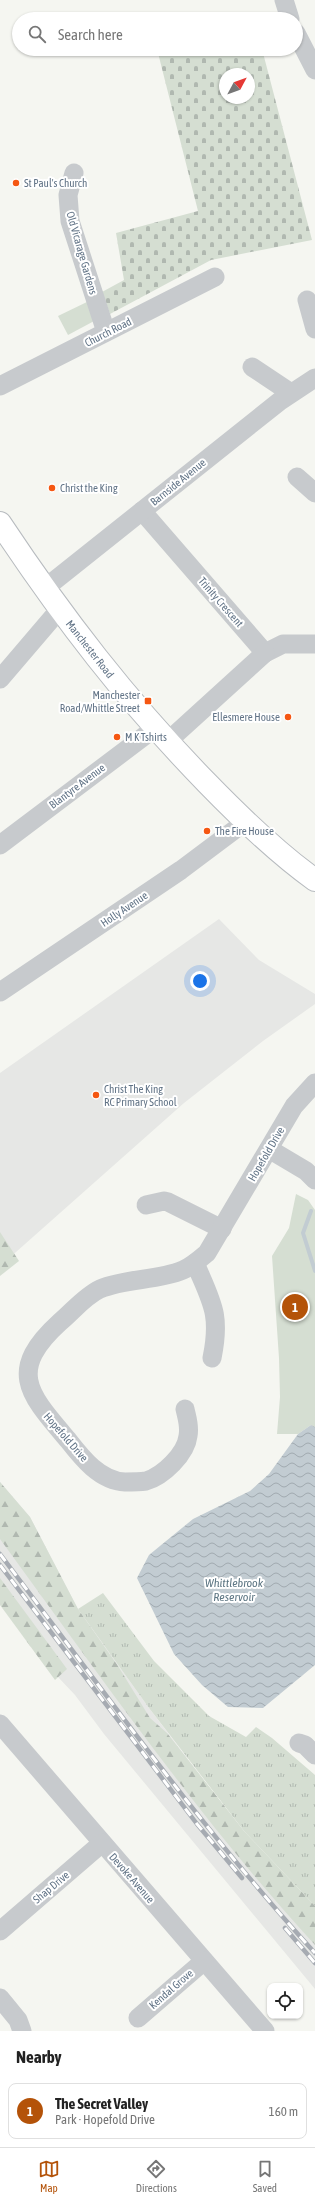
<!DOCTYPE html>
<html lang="en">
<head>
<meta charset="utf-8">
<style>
  body { margin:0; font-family:"Asap Condensed",sans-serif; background:#f6f6f6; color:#222 }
  .controls { position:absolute; right:12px; bottom:12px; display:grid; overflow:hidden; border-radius:8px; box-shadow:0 1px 3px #0004 }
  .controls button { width:36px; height:36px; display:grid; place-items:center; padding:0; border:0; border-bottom:1px solid #e0e0e0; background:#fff; color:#222; font:20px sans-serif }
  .compass { position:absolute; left:219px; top:68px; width:36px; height:36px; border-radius:50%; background:#fff; box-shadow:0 1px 3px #0004; rotate:49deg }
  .you { position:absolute; left:200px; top:981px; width:14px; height:14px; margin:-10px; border:3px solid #fff; border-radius:50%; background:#1a73e8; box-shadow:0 0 0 6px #1a73e833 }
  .badge { display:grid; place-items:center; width:26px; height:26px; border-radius:50%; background:#b45309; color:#fff; font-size:13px; font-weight:700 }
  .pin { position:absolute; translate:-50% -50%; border:2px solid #fff; box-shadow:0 1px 4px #0006 }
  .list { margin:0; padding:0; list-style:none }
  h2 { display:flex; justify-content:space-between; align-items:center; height:52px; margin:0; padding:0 16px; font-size:17px }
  h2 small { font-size:13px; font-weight:400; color:#767676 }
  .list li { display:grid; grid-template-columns:26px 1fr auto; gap:12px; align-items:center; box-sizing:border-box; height:56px; margin:0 8px 8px; padding:0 8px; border:1px solid #e0e0e0; border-radius:8px }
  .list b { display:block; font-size:15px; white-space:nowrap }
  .list p { margin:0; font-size:13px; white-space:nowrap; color:#767676 }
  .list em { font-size:13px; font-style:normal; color:#767676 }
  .icon { flex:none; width:22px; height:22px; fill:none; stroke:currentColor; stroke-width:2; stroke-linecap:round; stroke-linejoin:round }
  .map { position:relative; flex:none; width:315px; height:2031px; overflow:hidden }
  .search { position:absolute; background:#fff; box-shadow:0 1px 3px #0004; left:12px; right:12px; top:12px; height:44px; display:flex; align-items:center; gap:10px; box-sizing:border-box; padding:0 14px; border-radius:22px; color:#767676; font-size:15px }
  .sheet { height:116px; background:#fff }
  nav { display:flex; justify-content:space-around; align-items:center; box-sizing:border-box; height:56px; border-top:1px solid #e0e0e0; background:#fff; font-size:11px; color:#767676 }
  nav a { display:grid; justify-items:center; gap:2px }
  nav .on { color:#b45309 }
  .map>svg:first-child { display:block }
  .built { fill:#e6e7e5 }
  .grass { fill:url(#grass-tufts) }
  .forest { fill:url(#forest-firs) }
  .cemetery { fill:url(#cemetery-stones); fill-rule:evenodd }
  .green { fill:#d5ded2 }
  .water { fill:url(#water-waves) }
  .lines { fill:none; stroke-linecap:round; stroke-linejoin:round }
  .stream { stroke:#c2ccd2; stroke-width:4 }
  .major-casing { stroke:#b7bbbf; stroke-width:24 }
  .minor { stroke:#c7cacd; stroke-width:19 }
  .major { stroke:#fff; stroke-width:22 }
  .rail-casing { stroke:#a6abb2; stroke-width:4.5 }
  .rail { stroke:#fff; stroke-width:3; stroke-dasharray:9; stroke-linecap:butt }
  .poi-dot { fill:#f55712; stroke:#fff; stroke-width:1.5 }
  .labels { text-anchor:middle; stroke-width:4; stroke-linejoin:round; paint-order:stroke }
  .poi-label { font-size:11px; fill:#617386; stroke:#fff; text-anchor:start }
  .street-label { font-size:11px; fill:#617386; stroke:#fff }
  .water-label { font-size:12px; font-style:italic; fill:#5d7683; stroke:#fff }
</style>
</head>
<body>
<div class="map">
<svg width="315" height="2031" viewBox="0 0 315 2031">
  <defs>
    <pattern id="grass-tufts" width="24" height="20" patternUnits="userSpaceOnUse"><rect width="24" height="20" fill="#d5ded2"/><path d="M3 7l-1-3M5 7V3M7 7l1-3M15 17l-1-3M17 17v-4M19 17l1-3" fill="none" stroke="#b0b8b0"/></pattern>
    <pattern id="forest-firs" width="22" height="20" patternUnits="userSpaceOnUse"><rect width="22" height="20" fill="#d5ded2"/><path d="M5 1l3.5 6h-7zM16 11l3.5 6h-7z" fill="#b0b8b0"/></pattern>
    <pattern id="cemetery-stones" width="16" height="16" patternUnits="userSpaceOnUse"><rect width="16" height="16" fill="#d5ded2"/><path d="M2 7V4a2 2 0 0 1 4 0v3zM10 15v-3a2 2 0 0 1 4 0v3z" fill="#b0b8b0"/></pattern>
    <pattern id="water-waves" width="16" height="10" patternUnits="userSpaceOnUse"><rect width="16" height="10" fill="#c2ccd2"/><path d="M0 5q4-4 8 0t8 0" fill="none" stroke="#a1aab0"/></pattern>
  </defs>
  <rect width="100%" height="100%" fill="#f5f6f1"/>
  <g class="built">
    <polygon points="219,919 259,960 315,994 315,1004 263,1041 184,1103 7,1260 0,1248 0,1073"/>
    <polygon points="0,1482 30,1517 78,1609 149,1708 262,1857 315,1913 315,1989 104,1734 75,1695 58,1677 0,1597"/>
  </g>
  <polygon class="grass" points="103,1593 154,1661 209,1716 246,1737 256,1727 272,1738 315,1775 315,1906 244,1831 149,1708 78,1609"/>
  <g class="forest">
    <polygon points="0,1232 19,1261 0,1276"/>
    <path d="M0,1482l30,35 48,92 40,57 32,52 17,15 77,98 71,75v39c-116,-126 -214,-268 -315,-406z"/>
    <polygon points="0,1578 67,1669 55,1680 0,1605"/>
  </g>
  <path class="cemetery" d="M157,49h105l50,191 -101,20 -101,54 -8,-22 22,-12 -8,-47 82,-22zM225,74h24v24h-24z"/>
  <g class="green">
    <polygon points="89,301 96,320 68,335 58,316"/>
    <polygon points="296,1194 308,1200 315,1210 315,1427 311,1425 298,1434 277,1434 280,1397 279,1358 272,1256 289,1228"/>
  </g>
  <polygon class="water" points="311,1425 315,1427 315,1665 263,1708 228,1707 202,1685 174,1654 137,1578 149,1555 193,1519 250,1491 269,1474 298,1434"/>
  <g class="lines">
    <polyline class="stream" points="311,1211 303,1233 315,1271"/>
    <defs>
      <path id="major" d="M0,523c63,95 127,178 207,260 34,35 69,69 108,97"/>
    </defs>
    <use href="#major" class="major-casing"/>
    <g class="minor">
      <polyline points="284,0 290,19"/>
      <polyline points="296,33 315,70"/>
      <polyline points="74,173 68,195 70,221 106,332"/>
      <polyline points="307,300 315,329"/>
      <polyline points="252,367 291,393"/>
      <polyline points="0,386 215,277"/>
      <polyline points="297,477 315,493"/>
      <polyline points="142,511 265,653 283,644 315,644"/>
      <polyline points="44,589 280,401 315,378"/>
      <polyline points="0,679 59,610"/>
      <polyline points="167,742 265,653"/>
      <polyline points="0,845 155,728"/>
      <polyline points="0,992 181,870 245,822"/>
      <polyline points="269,1149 306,1171 315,1180"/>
      <polyline points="146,1205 164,1201 168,1202 222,1229"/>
      <path d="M195,1263c17,40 26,51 17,95"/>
      <path d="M185,1409c2,9 5,17 3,27 -2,18 -25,40 -42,45 -7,1 -15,1 -21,1 -25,-1 -43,-24 -57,-42 -39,-46 -62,-69 -8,-118 13,-11 25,-26 40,-33 26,-11 57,-8 83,-19 9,-4 17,-11 24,-17l87,-147 21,-23"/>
      <polyline points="0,1724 265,2031"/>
      <polyline points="299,1743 305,1745 315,1755"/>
      <polyline points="0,1931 102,1843"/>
      <polyline points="0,1998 18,2020 22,2031"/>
      <polyline points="138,2018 204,1961"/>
    </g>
    <use href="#major" class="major"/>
    <defs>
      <g id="rail">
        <path d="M0,1554c102,135 201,274 315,399"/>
        <polyline points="0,1565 197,1824 242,1878"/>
        <polyline points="285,1928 315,1963"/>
      </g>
    </defs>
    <use href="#rail" class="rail-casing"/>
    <use href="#rail" class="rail"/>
  </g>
  <g class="poi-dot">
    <circle cx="16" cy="183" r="4"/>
    <circle cx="52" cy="488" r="4"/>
    <rect x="144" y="697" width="8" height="8" rx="2"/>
    <circle cx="288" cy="717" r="4"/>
    <circle cx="117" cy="737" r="4"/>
    <circle cx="207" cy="831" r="4"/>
    <circle cx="96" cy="1095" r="4"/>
  </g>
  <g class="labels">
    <g class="poi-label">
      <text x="24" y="187">St Paul's Church</text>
      <text x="60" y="492">Christ the King</text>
      <text x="140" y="699" text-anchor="end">Manchester<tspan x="140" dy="13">Road/Whittle Street</tspan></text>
      <text x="280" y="721" text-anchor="end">Ellesmere House</text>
      <text x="125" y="741">M K Tshirts</text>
      <text x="215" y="835">The Fire House</text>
      <text x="104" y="1093">Christ The King<tspan x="104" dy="13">RC Primary School</tspan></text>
    </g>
    <g class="street-label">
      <text transform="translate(82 253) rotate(74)" y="4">Old Vicarage Gardens</text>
      <text transform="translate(108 332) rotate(-27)" y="4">Church Road</text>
      <text transform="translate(178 482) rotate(-39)" y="4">Barnside Avenue</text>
      <text transform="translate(221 602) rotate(49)" y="4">Trinity Crescent</text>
      <text transform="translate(90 649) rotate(52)" y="4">Manchester Road</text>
      <text transform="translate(77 786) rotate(-37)" y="4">Blantyre Avenue</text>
      <text transform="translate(124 909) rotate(-34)" y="4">Holly Avenue</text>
      <text transform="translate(266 1154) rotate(-60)" y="4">Hopefold Drive</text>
      <text transform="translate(66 1437) rotate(49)" y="4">Hopefold Drive</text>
      <text transform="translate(132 1878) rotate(49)" y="4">Devoke Avenue</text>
      <text transform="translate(51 1887) rotate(-40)" y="4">Shap Drive</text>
      <text transform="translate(171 1989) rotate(-41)" y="4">Kendal Grove</text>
    </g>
    <g class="water-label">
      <text x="234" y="1587">Whittlebrook<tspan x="234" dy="14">Reservoir</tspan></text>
    </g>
  </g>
</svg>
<div class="controls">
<button><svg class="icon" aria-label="locate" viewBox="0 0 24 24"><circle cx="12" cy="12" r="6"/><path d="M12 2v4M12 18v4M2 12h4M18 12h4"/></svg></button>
</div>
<svg class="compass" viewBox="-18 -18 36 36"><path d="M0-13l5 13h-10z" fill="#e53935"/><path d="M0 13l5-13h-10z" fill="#767676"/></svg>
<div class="you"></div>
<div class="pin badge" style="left:295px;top:1307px">1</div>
<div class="search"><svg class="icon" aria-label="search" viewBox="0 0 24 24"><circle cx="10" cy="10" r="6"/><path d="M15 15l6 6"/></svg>Search here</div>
</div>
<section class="sheet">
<h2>Nearby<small></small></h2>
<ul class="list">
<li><span class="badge">1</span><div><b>The Secret Valley</b><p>Park · Hopefold Drive</p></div><em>160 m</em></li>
</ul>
</section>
<nav>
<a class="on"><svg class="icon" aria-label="map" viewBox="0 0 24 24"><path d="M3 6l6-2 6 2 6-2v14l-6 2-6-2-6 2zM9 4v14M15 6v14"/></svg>Map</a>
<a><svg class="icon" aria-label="directions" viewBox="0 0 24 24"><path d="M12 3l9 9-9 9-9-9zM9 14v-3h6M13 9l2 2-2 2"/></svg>Directions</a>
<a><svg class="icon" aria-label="saved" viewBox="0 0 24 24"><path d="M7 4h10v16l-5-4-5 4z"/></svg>Saved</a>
</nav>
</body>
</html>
